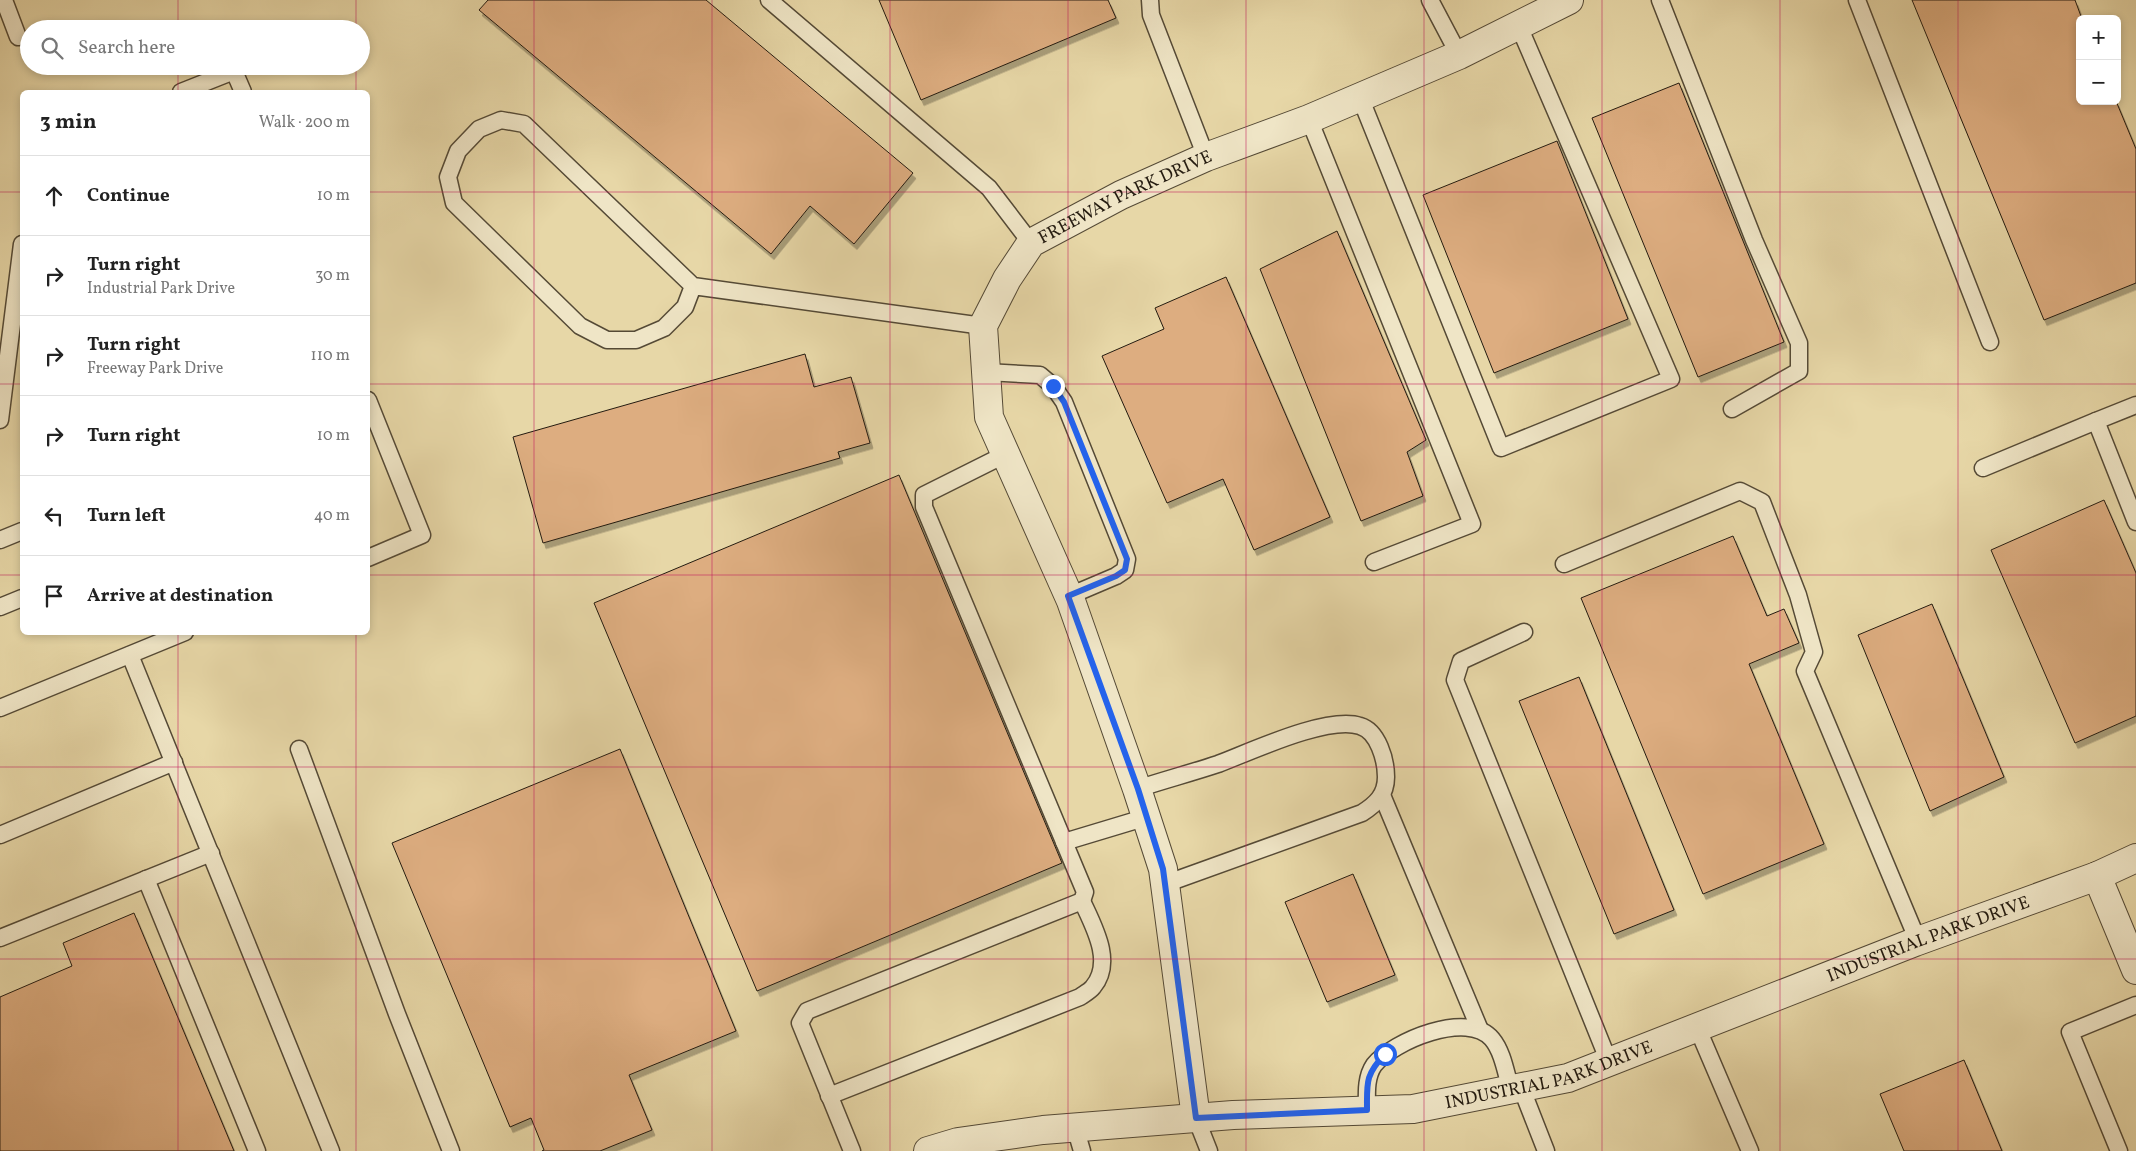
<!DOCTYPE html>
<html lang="en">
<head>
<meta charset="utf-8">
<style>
  body { margin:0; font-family:Vollkorn,serif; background:#f2f2f2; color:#222 }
  .controls { position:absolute; right:15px; top:15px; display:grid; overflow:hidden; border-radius:8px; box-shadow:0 2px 8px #0003 }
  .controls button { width:45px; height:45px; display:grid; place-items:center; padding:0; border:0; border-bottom:1px solid #e0e0e0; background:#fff; color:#222; font:25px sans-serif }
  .stop { position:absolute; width:15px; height:15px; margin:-11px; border:4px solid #2563eb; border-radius:50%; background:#fff }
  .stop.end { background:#2563eb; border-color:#fff; box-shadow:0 1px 5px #0008 }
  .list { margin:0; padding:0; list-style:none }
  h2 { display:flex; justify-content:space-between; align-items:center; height:65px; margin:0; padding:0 20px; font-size:21px }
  h2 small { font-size:16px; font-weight:400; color:#767676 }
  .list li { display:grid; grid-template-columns:32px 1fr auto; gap:15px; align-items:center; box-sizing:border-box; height:80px; padding:0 20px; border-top:1px solid #e0e0e0 }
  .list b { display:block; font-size:19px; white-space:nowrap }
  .list p { margin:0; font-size:16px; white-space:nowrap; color:#767676 }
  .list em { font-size:16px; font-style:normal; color:#767676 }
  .icon { flex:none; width:28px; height:28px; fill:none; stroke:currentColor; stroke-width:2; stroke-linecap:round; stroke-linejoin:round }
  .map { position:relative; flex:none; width:2136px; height:1151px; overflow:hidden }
  .search { position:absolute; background:#fff; box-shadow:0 2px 8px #0003; left:20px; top:20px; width:350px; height:55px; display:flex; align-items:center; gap:12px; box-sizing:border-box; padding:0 18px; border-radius:28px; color:#767676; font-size:19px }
  .panel { position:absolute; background:#fff; box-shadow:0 2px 8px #0003; left:20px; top:90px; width:350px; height:545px; border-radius:8px }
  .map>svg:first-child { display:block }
  .building { fill:#ddad80; stroke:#241b10; filter:url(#shadow) }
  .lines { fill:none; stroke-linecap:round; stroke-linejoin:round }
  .service-casing { stroke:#554a36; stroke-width:19 }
  .minor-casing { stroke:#554a36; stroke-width:30 }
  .service { stroke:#efe5c6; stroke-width:16 }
  .minor { stroke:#efe5c6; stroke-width:28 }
  .route { stroke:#2563eb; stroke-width:6 }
  .grid { fill:none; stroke:#c2185b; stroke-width:1; stroke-opacity:0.55 }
  .labels { text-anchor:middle; stroke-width:4; stroke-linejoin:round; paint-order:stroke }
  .street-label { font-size:18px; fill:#241b10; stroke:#efe5c6 }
</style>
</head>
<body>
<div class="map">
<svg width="2136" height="1151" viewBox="0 0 2136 1151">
  <defs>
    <filter id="shadow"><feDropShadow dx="3" dy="5.5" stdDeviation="0" flood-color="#0004"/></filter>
  </defs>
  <rect width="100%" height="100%" fill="#e7d7a7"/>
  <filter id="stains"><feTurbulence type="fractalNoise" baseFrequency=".004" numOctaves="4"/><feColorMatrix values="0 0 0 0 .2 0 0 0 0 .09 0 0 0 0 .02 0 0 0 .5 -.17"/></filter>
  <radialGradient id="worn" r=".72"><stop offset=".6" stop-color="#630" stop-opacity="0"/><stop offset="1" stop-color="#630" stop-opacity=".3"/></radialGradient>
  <g class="building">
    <polygon points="488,0 706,0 913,173 854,244 810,206 771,254 479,10"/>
    <polygon points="879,0 1108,0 1116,18 921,100"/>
    <polygon points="1912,0 2075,0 2082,19 2080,19 2080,101 2116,101 2136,149 2136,283 2044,320"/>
    <polygon points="1679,83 1784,342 1698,377 1592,118"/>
    <polygon points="1557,141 1628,319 1494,373 1423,195"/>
    <polygon points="1337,231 1426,440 1407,452 1423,496 1361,521 1260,269"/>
    <polygon points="1226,277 1330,517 1254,550 1223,479 1167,503 1102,356 1164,329 1155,308"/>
    <polygon points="805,354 814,387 851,377 870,443 838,452 840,458 543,543 513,437"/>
    <polygon points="899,475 1062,863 757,991 594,603"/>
    <polygon points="2104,500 2136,573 2136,716 2075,743 1991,550"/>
    <polygon points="1733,536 1767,616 1784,609 1799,643 1749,664 1824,844 1703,894 1581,598"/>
    <polygon points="1932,604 2004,777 1930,811 1858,635"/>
    <polygon points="1579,677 1674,910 1614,934 1519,701"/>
    <polygon points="620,749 736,1031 629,1075 652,1130 600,1151 542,1151 544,1150 531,1118 510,1127 392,843"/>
    <polygon points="1353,874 1395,975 1327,1002 1285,902"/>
    <polygon points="134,913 234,1151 0,1151 0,997 72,966 63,943"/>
    <polygon points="1964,1060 2002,1151 1904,1151 1880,1094"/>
  </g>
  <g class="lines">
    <defs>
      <g id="service">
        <polyline points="4,0 18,37"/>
        <polyline points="769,0 989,188 1031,243"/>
        <polyline points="1150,0 1151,15 1206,157"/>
        <polyline points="1430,0 1459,55"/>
        <polyline points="1660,0 1754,240 1799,343 1799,371 1732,409"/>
        <polyline points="1857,0 1990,342"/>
        <polyline points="181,92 234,71 243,92"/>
        <polyline points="1360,97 1501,448 1671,379 1518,24"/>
        <polyline points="1309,119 1472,524 1374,562"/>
        <polyline points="693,286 685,307 664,328 636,340 607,340 580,326 454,203 448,177 458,151 479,129 501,120 524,124 693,286 983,326"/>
        <polyline points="986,372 1040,375 1053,386 1064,402 1127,559 1125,570 1116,576 1069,596"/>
        <polyline points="368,400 422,535 368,558"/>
        <polyline points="0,420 22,244"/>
        <polyline points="2096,421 2136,405"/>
        <polyline points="1983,468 2096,421 2136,522"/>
        <polyline points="0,540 22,531"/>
        <polyline points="1564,564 1740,491 1762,502 1798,595 1814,652 1805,671 1918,941"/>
        <polyline points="0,607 22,598"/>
        <polyline points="1524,632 1461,661 1455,680 1609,1062"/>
        <polyline points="130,655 331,1151"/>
        <polyline points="0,708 185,632"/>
        <polyline points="299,749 397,1014 451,1151"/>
        <path d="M1137,789c27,-9 54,-16 81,-25 32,-12 110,-49 142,-38 18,5 26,34 26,51 0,18 -10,27 -24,36l-197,71"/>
        <polyline points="1382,795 1480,1030"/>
        <polyline points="0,835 174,762"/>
        <polyline points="1064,842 1147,817"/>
        <polyline points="146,879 257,1151"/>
        <polyline points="0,938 211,853"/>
        <polyline points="1697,1027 1750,1151"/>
        <polyline points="1521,1087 1546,1151"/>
        <path d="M829,1096l251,-99c4,-3 10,-6 13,-10 21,-25 1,-60 -11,-86"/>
        <path d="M1367,1110c0,-14 -2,-32 7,-45 19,-24 94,-55 118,-26 11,13 14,35 19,51"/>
        <polyline points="1196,1118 1209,1151"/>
        <polyline points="1075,1127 1082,1151"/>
        <polyline points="852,1151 800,1023 807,1011 1082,901 1085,892 924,507 924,495 1006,454"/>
        <polyline points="2119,1151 2070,1032 2136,1005"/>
      </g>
      <g id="minor">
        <polyline points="2097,876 2136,970"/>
        <path id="s1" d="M1196,1118l-33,-249 -26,-80 -66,-188 -82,-184 -6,-91 24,-47 24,-36 90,-48 85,-38 103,-38 150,-64 110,-55"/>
        <path id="s2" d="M928,1151l30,-9 85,-12 190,-15 180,-6 155,-31 347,-136 182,-66 39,-18"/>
      </g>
    </defs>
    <use href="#service" class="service-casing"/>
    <use href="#minor" class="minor-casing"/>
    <use href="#service" class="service"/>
    <use href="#minor" class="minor"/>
  </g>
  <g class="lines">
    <path class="route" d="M1053,386l11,16 63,157 -2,11 -9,6 -48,20 70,193 25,80 33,249 171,-8c0,-27 -2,-35 18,-56"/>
  </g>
  <path class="grid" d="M178,0v29M356,0v29M534,0v1151M712,0v1151M890,0v1151M1068,0v1151M1246,0v1151M1424,0v1151M1602,0v1151M1780,0v1151M1958,0v1151M178,66v26M356,66v26M0,192h22M368,192h1768M0,384h22M368,384h1768M0,575h22M368,575h1768M178,632v519M356,632v519M0,767h2136M0,959h2136"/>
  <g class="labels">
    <g class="street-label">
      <text dy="6" stroke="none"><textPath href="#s1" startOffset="1028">FREEWAY PARK DRIVE</textPath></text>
      <text dy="6" stroke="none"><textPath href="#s2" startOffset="1032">INDUSTRIAL PARK DRIVE</textPath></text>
      <text dy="6" stroke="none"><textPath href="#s2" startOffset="628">INDUSTRIAL PARK DRIVE</textPath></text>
    </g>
  </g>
  <rect width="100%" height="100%" filter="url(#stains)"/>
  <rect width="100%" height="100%" fill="url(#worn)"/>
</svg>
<div class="controls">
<button>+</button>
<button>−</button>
</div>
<div class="stop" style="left:1385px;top:1054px"></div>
<div class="stop end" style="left:1053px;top:386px"></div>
<div class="search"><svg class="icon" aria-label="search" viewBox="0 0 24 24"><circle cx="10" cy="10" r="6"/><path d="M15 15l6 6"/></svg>Search here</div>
<section class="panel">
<h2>3 min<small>Walk · 200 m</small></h2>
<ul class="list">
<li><svg class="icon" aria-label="ahead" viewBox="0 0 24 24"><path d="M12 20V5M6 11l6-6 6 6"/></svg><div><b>Continue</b></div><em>10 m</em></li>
<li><svg class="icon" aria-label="right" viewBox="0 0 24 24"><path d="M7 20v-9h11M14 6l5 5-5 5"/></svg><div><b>Turn right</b><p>Industrial Park Drive</p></div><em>30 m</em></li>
<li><svg class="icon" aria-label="right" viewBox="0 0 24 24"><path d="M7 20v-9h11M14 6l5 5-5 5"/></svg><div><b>Turn right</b><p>Freeway Park Drive</p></div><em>110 m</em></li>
<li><svg class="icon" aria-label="right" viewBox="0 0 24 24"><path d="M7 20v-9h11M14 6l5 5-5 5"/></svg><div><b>Turn right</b></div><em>10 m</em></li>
<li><svg class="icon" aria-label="left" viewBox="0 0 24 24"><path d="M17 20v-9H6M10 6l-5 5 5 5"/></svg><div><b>Turn left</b></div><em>40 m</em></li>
<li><svg class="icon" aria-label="arrive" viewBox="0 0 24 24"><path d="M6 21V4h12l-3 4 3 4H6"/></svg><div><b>Arrive at destination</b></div></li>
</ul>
</section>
</div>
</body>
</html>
